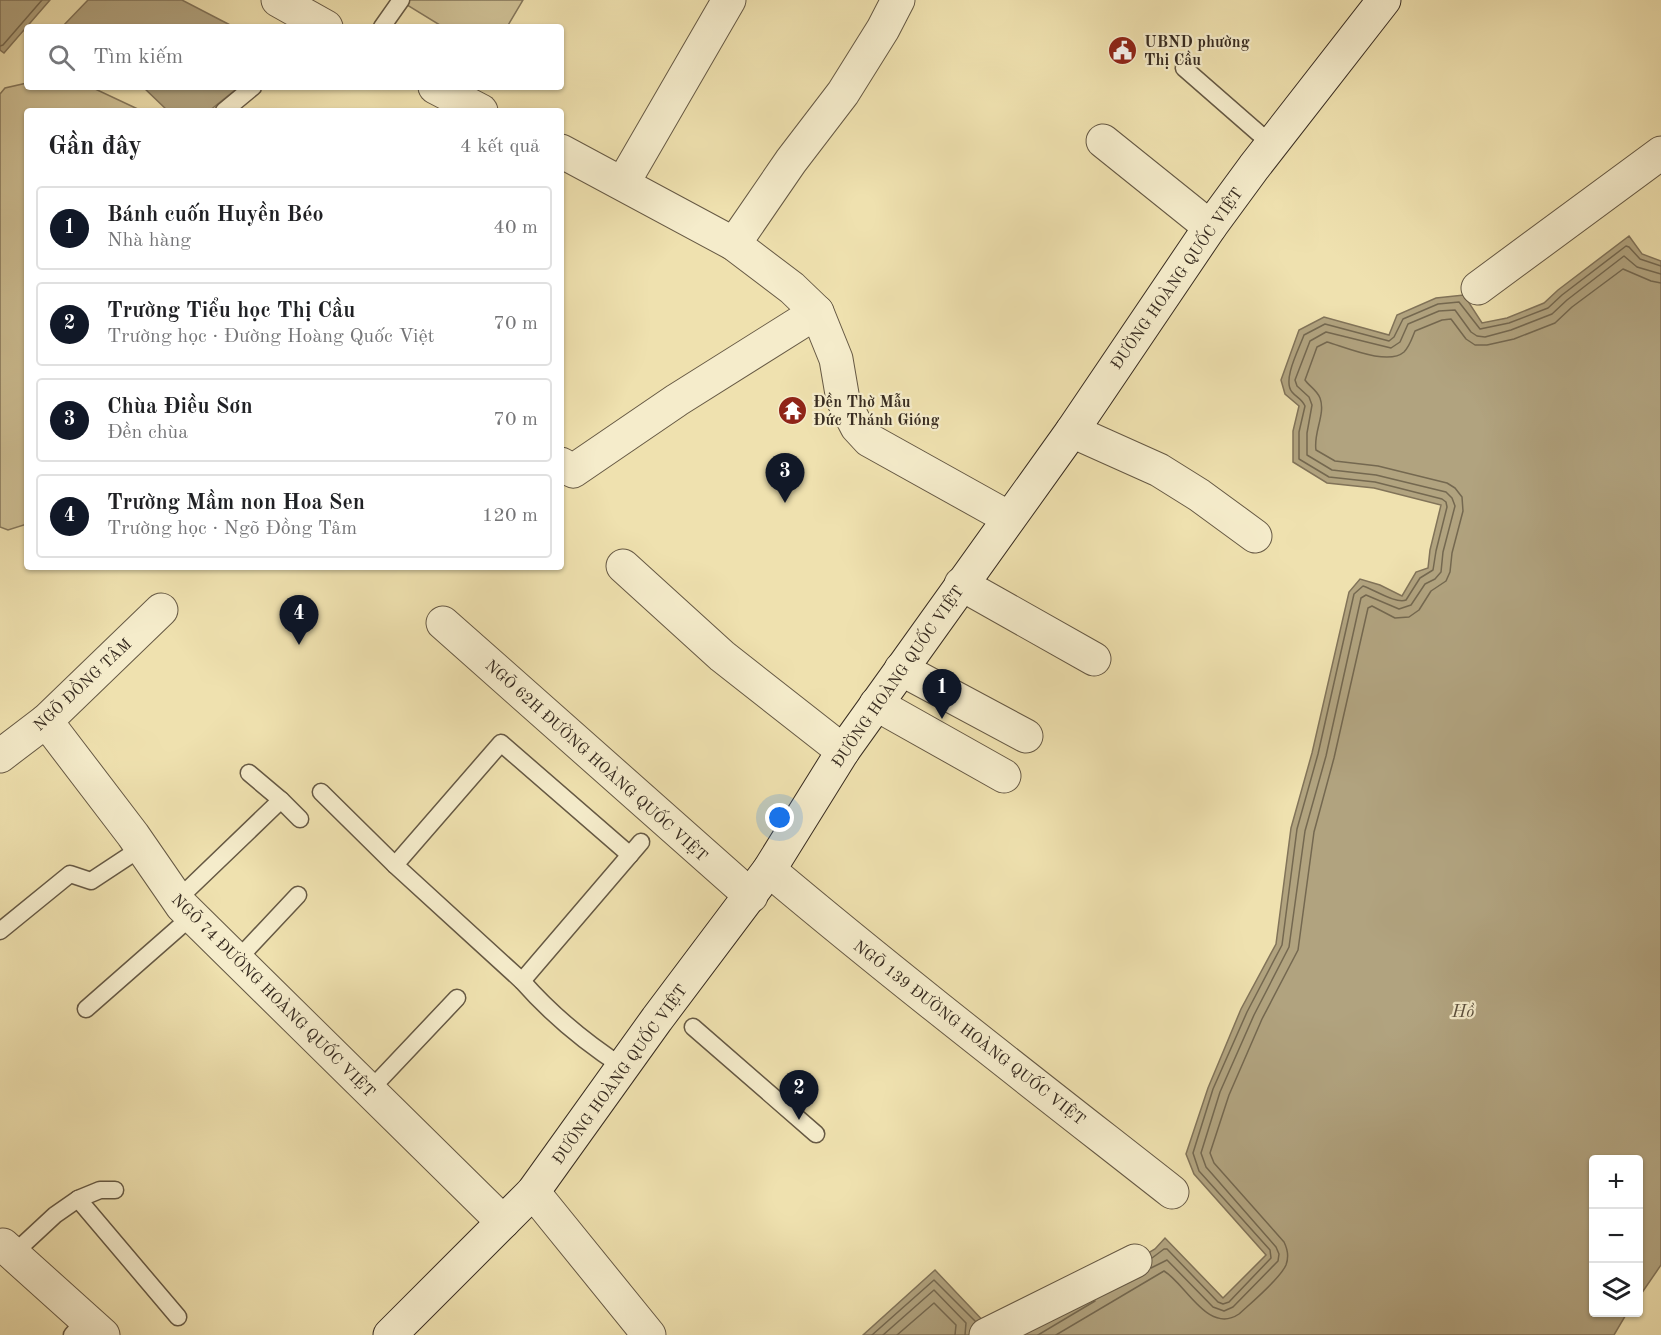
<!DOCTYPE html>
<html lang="vi">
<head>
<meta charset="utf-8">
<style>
  body { margin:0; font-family:"Old Standard TT",serif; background:#f2f2f2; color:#202124 }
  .controls { position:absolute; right:18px; bottom:18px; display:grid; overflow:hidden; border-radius:6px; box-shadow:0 2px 4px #0004 }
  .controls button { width:54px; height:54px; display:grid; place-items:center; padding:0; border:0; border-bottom:2px solid #e0e0e0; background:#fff; color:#202124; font:30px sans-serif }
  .you { position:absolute; left:780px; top:818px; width:21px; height:21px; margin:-15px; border:4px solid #fff; border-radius:50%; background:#1a73e8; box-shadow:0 0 0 9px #1a73e833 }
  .badge { display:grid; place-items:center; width:39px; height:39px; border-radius:50%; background:#111827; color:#fff; font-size:20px; font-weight:700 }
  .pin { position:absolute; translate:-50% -50px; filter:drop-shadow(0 2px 3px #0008) }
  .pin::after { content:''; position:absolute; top:32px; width:21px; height:18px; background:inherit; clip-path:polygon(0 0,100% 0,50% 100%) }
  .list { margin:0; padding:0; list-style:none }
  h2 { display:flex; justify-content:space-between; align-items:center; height:78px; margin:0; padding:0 24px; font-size:26px }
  h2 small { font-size:20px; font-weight:400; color:#757577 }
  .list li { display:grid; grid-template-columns:39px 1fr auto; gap:18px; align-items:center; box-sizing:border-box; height:84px; margin:0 12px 12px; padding:0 12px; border:2px solid #e0e0e0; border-radius:6px }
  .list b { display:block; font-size:22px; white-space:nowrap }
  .list p { margin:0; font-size:20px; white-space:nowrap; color:#757577 }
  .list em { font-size:20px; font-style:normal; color:#757577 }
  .icon { flex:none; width:33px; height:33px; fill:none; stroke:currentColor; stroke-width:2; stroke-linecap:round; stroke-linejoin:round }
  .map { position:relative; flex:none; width:1661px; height:1335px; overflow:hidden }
  .search { position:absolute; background:#fff; box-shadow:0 2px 4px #0004; left:24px; top:24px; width:540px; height:66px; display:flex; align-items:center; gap:15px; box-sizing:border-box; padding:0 21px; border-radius:6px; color:#757577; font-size:22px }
  .panel { position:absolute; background:#fff; box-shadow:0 2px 4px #0004; left:24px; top:108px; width:540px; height:462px; border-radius:6px }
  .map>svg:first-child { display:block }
  .green { fill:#d0c297; stroke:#84775c; stroke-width:1.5 }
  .water { fill:#b1a37f; stroke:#817359; stroke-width:1.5 }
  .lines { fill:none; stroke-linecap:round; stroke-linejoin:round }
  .shore { stroke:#746850; stroke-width:1.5 }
  .service-casing { stroke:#665944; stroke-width:19 }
  .minor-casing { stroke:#665944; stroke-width:35 }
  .secondary-casing { stroke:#382c21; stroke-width:35 }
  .service { stroke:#f5eccb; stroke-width:16 }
  .minor { stroke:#f5eccb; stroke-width:33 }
  .secondary { stroke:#f5eccb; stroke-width:33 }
  .labels { text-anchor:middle; stroke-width:4.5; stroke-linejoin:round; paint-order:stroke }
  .poi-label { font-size:16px; font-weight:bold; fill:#382c21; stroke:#f5eccb; text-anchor:start }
  .street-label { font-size:16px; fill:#382c21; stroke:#f5eccb }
  .water-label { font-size:18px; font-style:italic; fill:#5c503d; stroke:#f5eccb }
</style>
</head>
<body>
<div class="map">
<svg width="1661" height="1335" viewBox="0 0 1661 1335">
  <rect width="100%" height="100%" fill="#efe1af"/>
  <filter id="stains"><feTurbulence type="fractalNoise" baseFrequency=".00333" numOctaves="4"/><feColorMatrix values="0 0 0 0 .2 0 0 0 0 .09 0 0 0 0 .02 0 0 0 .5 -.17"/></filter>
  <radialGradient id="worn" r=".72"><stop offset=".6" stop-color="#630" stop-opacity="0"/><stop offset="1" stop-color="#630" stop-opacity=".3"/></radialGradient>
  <g class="green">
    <polygon points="399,0 523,0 507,27 443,27"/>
    <polygon points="27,83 27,87 91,87 142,111 27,111 27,524 8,530 0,527 0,94 5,88"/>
  </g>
  <g class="water">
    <polygon points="0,0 50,0 4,53 0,50"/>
    <polygon points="88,0 182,0 234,27 62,27"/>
    <polygon points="143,87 239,87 209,111 168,111"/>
    <polygon points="1629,236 1642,254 1661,261 1661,1265 1639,1297 1638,1160 1594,1160 1594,1312 1627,1313 1614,1335 1012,1335 1155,1249 1165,1238 1223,1298 1266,1255 1194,1174 1186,1154 1208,1088 1241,1009 1276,944 1291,828 1312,753 1349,592 1360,579 1380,585 1402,596 1416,572 1428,568 1430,550 1441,505 1374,488 1327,483 1293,462 1293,431 1299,406 1285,394 1281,380 1299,330 1324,317 1389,335 1397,315 1436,298 1464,295 1482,323 1507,318 1544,303 1558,290"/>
    <polygon points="935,1270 989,1327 973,1335 863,1335"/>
  </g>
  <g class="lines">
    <g class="shore">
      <polyline points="0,46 3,45 42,0"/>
      <path d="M1152,1258l12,-9h3l51,53 5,2 6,-2 42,-44 -1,-8 -71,-79 -6,-18 20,-64 34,-77 35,-67 15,-116 21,-75 36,-160 9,-8c12,4 33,18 43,14l14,-22 13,-8 3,-19 11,-44 -1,-5 -4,-3 -67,-17 -46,-5 -30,-18v-27l6,-26c-3,-7 -9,-9 -13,-14 -10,-12 7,-43 12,-57l21,-11 64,17 5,-4 9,-18 35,-15 21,-2 21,27 29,-6 39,-15 14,-13 64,-49 3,1 11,12 21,7"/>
      <polyline points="1151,1268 1167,1260 1213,1307 1224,1311 1233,1307 1278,1261 1279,1254 1276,1247 1206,1167 1201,1153 1220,1092 1254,1015 1289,947 1305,831 1326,756 1361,598 1366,595 1399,609 1411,605 1425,584 1435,579 1441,572 1443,552 1455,506 1452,498 1446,492 1376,475 1332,470 1307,455 1307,433 1312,405 1309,397 1297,386 1295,380 1310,341 1326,332 1391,348 1400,342 1408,324 1439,311 1455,310 1471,332 1477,336 1485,337 1511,330 1552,314 1567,300 1624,256 1637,267 1661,274"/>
      <polyline points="872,1335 934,1280 975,1321"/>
      <polyline points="883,1335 934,1290 966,1323 965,1335"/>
      <polyline points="897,1335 934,1303 956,1325 955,1335"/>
      <polyline points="1038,1335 1095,1301"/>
      <path d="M1056,1335l108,-64c22,13 44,64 75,43 12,-11 41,-35 47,-49 3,-8 2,-15 -2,-23l-70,-79 -4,-10 19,-58 33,-76 36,-69 16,-118 20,-74 34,-150 4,-2 23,12 14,-1 10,-7 12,-19 15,-10 4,-9 2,-19 11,-42 -1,-14 -7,-9 -8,-5 -69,-17 -43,-5 -19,-11c-3,-17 10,-36 4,-52 -3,-8 -11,-12 -15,-18l12,-33 10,-5c18,5 61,24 77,10 6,-6 8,-14 11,-21l27,-11 9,-1 15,20 9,6h12l27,-6 41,-16 17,-16 51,-38 28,12 10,2"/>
    </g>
    <defs>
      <g id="service">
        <polyline points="382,27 401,0"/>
        <polyline points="1184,68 1271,144"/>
        <polyline points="224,111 253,87"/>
        <polyline points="249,773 281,800"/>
        <path d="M321,792l74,73 127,116c29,33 64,62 101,86"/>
        <polyline points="395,865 501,743 630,855"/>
        <polyline points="177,900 281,800 300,819"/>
        <polyline points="0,931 70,874 91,881 141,848"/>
        <polyline points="237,960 298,895"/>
        <polyline points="522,981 641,842"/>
        <polyline points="86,1009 192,916"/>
        <polyline points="693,1027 816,1134"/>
        <polyline points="369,1091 457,998"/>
        <polyline points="115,1190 100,1190 78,1199 178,1317"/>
        <polyline points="13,1254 55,1215 78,1199"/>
        <polyline points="72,1335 86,1319"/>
      </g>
      <g id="minor">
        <polyline points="278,0 326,27"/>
        <polyline points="435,87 481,111"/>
        <polyline points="1103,141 1210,227"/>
        <polyline points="561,151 734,244 792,288 817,312 836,359 843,400 857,427 869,440 1009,518"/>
        <polyline points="623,183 729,0"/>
        <polyline points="734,244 791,161 843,93 883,29 898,0"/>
        <polyline points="1478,288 1661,153"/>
        <polyline points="1072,431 1159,470 1199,495 1255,536"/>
        <polyline points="561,464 573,471 677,400 817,312"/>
        <polyline points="623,566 722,656 843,751"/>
        <polyline points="961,584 1094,659"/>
        <polyline points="443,623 751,896"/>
        <polyline points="901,669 1026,736"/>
        <polyline points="876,704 1004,776"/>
        <polyline points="46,721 133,835 182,906 503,1222"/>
        <polyline points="0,756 46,721 161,610"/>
        <path d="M769,870c132,111 268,216 403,322"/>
        <polyline points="533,1192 649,1335"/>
        <polyline points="3,1245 103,1335"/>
        <polyline points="986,1335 1135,1261"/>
      </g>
      <polyline id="secondary" points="390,1335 533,1192 657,1019 769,870 843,751 1072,431 1210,227 1254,167 1384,0"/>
    </defs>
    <use href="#service" class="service-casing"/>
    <use href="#minor" class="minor-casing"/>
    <use href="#secondary" class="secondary-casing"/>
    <use href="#service" class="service"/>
    <use href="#minor" class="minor"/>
    <use href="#secondary" class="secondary"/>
  </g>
  <defs>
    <symbol id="civic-disc" viewBox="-11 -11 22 22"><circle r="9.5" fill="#8f2418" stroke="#f5eccb"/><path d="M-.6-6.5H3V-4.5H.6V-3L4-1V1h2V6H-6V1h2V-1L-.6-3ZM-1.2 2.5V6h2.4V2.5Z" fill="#fff"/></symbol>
    <symbol id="temple-disc" viewBox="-11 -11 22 22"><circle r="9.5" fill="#8f2418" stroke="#f5eccb"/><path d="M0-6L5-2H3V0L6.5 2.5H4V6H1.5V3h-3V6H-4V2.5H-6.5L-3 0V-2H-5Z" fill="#fff"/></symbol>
  </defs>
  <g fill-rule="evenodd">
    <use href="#civic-disc" x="1106" y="34" width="33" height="33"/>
    <use href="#temple-disc" x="776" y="394" width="33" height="33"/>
  </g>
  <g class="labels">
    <g class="poi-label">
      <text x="1144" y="47">UBND phường<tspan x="1144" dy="18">Thị Cầu</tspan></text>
      <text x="813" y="407">Đền Thờ Mẫu<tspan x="813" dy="18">Đức Thánh Gióng</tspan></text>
    </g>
    <g class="street-label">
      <text transform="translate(1176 278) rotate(-55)" y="6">ĐƯỜNG HOÀNG QUỐC VIỆT</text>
      <text transform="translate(897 676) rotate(-55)" y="6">ĐƯỜNG HOÀNG QUỐC VIỆT</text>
      <text transform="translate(82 684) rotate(-43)" y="6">NGÕ ĐỒNG TÂM</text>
      <text transform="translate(597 760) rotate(42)" y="6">NGÕ 62H ĐƯỜNG HOÀNG QUỐC VIỆT</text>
      <text transform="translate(274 995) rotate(45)" y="6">NGÕ 74 ĐƯỜNG HOÀNG QUỐC VIỆT</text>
      <text transform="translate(970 1032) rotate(38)" y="6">NGÕ 139 ĐƯỜNG HOÀNG QUỐC VIỆT</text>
      <text transform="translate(619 1074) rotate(-54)" y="6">ĐƯỜNG HOÀNG QUỐC VIỆT</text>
    </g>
    <g class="water-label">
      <text x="1463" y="1017">Hồ</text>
    </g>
  </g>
  <rect width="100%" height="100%" filter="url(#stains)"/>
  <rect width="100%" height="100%" fill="url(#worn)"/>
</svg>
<div class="controls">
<button>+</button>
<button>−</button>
<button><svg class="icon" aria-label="layers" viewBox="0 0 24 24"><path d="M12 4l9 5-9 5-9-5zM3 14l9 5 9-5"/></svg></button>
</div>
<div class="you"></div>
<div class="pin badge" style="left:942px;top:719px">1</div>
<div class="pin badge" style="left:799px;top:1120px">2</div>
<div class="pin badge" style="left:785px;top:503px">3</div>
<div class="pin badge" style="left:299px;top:645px">4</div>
<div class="search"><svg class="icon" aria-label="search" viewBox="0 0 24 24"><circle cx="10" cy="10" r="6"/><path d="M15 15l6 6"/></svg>Tìm kiếm</div>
<section class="panel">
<h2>Gần đây<small>4 kết quả</small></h2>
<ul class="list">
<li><span class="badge">1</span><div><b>Bánh cuốn Huyền Béo</b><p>Nhà hàng</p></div><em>40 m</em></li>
<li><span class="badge">2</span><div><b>Trường Tiểu học Thị Cầu</b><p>Trường học · Đường Hoàng Quốc Việt</p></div><em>70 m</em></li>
<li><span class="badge">3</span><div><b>Chùa Điều Sơn</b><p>Đền chùa</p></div><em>70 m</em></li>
<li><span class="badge">4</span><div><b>Trường Mầm non Hoa Sen</b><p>Trường học · Ngõ Đồng Tâm</p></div><em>120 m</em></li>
</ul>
</section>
</div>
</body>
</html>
